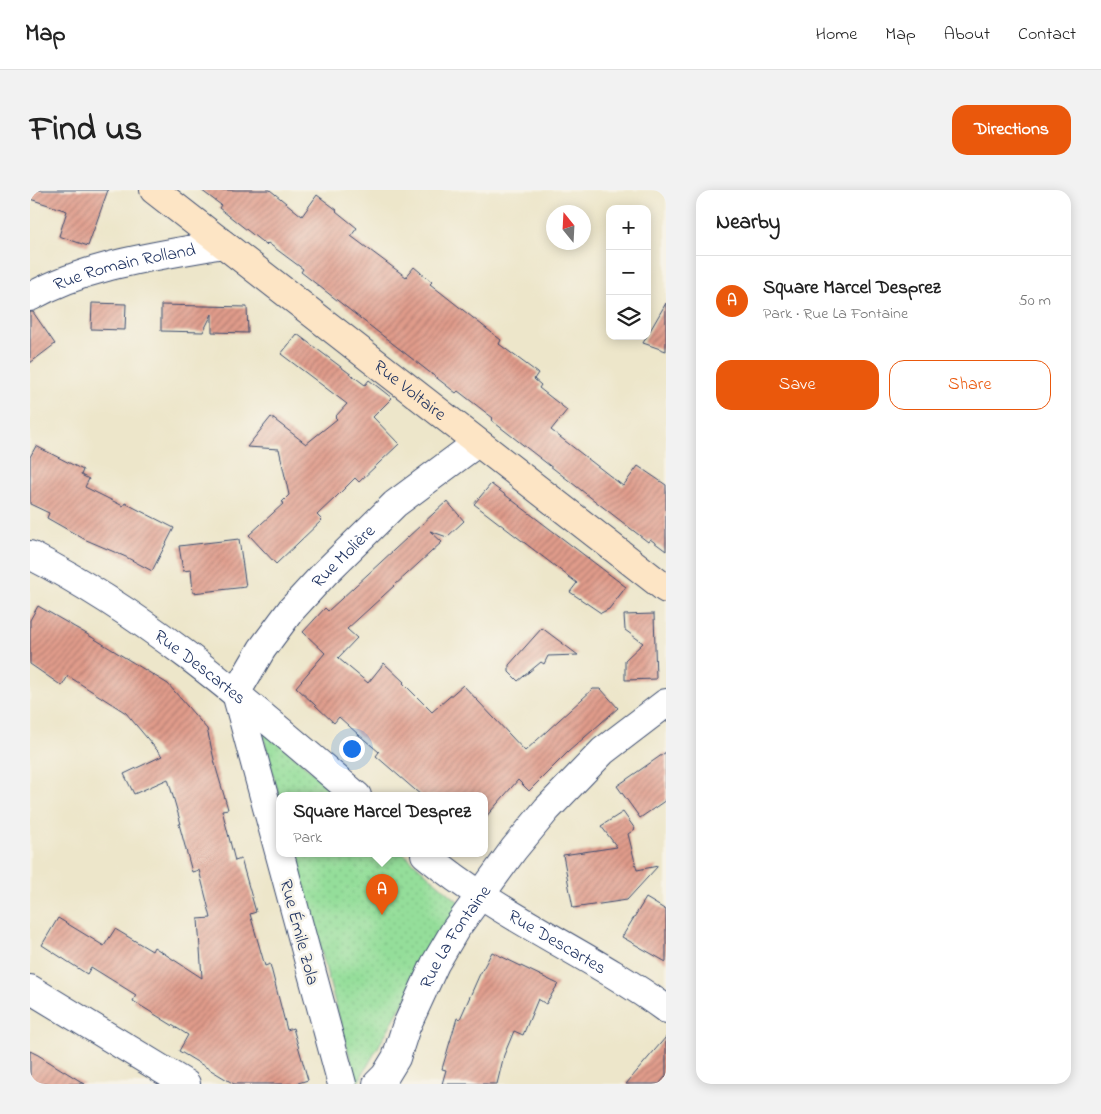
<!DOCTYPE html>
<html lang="en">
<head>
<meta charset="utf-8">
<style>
  body { margin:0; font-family:"Indie Flower",sans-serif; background:#f2f2f2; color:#222 }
  .controls { position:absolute; right:15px; top:15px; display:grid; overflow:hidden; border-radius:10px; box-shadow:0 2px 12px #0003 }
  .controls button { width:45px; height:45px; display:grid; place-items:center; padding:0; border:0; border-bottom:1px solid #e0e0e0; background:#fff; color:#222; font:25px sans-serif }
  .compass { position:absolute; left:516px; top:15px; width:45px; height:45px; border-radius:50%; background:#fff; box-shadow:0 2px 12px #0003; rotate:342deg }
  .you { position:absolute; left:321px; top:558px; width:18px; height:18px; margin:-12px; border:4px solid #fff; border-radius:50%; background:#1a73e8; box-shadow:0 0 0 8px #1a73e833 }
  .badge { display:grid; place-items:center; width:32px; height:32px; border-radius:50%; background:#ea580c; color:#fff; font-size:16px; font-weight:700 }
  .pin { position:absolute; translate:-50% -41px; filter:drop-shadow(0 1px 2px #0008) }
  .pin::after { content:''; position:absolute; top:26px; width:18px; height:15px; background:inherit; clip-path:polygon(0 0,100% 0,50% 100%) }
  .popup { position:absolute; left:246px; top:602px; width:212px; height:65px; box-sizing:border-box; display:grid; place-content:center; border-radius:10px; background:#fff; filter:drop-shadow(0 1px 4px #0005); font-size:16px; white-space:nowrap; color:#767676 }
  .popup b { font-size:19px; color:#222 }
  .popup::after { content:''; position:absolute; left:50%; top:100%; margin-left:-10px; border:10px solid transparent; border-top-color:#fff }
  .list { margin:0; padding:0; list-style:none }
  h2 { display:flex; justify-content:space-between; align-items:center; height:65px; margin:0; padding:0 20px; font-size:21px }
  h2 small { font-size:16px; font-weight:400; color:#767676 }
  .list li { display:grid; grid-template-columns:32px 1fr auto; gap:15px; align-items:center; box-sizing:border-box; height:90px; padding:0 20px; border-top:1px solid #e0e0e0 }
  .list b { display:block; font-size:19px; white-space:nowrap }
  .list p { margin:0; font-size:16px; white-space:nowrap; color:#767676 }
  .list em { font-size:16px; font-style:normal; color:#767676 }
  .actions { display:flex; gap:10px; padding:15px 20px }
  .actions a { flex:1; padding:11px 0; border:1px solid #ea580c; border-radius:15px; text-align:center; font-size:18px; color:#ea580c }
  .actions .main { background:#ea580c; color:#fff }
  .icon { flex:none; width:28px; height:28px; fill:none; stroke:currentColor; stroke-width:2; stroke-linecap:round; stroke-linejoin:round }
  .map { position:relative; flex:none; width:636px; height:894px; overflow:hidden; border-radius:15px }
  header { display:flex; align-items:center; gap:30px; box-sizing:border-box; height:70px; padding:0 25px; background:#fff; border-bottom:1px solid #e0e0e0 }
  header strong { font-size:24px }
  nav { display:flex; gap:28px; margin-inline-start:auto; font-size:18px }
  .intro { display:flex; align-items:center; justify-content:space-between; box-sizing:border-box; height:120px; padding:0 30px }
  h1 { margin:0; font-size:35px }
  .button { padding:12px 22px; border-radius:15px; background:#ea580c; color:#fff; font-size:18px; font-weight:700 }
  main { display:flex; gap:30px; padding:0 30px }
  aside { flex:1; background:#fff; border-radius:15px; box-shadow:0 2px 12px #0003 }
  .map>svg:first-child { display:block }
  .park { fill:url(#park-dots); stroke:#58867c }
  .building { fill:url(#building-hatch) }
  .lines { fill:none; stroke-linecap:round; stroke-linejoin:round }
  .street-casing { stroke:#3a4a6e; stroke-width:30 }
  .secondary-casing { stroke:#3a4a6e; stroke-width:30 }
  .street { stroke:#fff; stroke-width:28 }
  .secondary { stroke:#fde5c5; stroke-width:28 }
  .labels { text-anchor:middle; stroke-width:5; stroke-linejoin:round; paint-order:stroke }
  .street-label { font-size:18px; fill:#1b2f5e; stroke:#f7f3e8 }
</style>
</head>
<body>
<header>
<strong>Map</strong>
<nav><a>Home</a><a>Map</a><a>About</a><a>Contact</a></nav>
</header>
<div class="intro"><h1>Find us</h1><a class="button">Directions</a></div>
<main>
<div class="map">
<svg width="636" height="894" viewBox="0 0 636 894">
  <defs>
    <pattern id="park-dots" width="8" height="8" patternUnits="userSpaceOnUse" patternTransform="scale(1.25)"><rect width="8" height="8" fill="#94de9a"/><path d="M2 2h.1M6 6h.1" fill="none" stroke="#7fbf87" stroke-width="1.8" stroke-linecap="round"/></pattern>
    <pattern id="building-hatch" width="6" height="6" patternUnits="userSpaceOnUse" patternTransform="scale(1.25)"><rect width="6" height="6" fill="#e09b8a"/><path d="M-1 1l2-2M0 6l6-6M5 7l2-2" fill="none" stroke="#b57f74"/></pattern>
  </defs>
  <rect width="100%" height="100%" fill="#f7f3e8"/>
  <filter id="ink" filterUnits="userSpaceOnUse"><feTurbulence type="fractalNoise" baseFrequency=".02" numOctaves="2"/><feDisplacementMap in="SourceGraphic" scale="10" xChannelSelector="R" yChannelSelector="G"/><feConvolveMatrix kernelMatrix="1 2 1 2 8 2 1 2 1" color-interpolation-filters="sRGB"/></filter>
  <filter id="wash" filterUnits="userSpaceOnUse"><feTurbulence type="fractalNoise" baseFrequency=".0096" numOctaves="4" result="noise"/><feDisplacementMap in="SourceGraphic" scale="20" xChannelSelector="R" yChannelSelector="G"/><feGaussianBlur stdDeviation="1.12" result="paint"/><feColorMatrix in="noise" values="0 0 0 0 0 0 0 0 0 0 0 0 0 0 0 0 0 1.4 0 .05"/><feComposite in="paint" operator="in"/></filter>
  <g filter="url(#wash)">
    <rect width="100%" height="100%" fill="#ede6ca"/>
    <g class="park">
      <polygon points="231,537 309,606 249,607"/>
      <polygon points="265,664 374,664 430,713 327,894"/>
    </g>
    <g id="blocks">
      <g class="building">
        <polygon points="0,0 78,0 58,56 29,46 37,21 0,9"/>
        <polygon points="171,0 240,0 272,26 287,5 307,20 306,21 327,38 321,46 376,87 384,77 402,92 400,94 471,150 469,154 508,183 504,189 511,195 509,198 537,220 521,240 593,296 608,276 636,295 636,361 620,349 618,352 569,314 461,230 463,228 428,201 426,203 271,82 273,79 238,53 236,55 189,18 191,15"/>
        <polygon points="62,113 96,114 95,140 61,139"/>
        <polygon points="636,113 636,161 613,153"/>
        <polygon points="131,115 217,117 218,143 182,142 182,124 173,142 131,141"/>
        <polygon points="0,122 3,122 25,154 0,173"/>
        <polygon points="267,144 335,195 339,190 362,208 343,227 369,254 329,292 325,288 306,307 287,325 292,330 246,374 219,345 254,313 252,312 259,305 249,259 217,257 241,227 276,254 307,229 305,227 317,214 251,164"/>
        <polygon points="6,256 53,280 51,285 59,289 55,297 93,316 95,313 144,338 122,381 96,367 54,349 17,328 19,323 0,314 0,267"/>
        <polygon points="461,294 596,397 579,419 571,423 540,402 547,393 444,314"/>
        <polygon points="417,311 434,331 417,347 400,341 412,352 317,439 327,448 308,468 338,493 354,473 374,492 373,493 402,522 433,495 495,561 563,499 571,499 588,518 538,562 499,601 488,590 454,629 454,606 392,606 346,566 349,562 329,545 309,527 304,533 266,497 295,463 273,442 295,418 298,421"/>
        <polygon points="209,349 216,397 163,403 161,380 153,381 149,356"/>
        <polygon points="8,416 55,443 138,494 177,539 186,578 198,619 192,620 205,671 211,669 226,722 220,724 235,776 240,774 257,840 263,838 278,890 265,894 204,894 149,861 158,845 103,811 106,805 61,777 57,784 12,755 28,728 74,756 85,739 122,761 124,757 172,788 168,729 181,728 169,680 162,682 149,634 151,634 138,589 104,604 94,584 132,566 96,523 38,486 32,496 0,474 0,430"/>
        <polygon points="624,424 626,489 595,490 595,470 613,453 595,440 594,425"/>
        <polygon points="512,438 548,465 518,466 514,474 511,472 488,491 479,482 479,475"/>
        <polygon points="636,562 636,610 610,628 587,596"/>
        <polygon points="593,622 605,639 598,644 607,680 628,676 597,710 543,718 533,665 587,657 571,636"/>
        <polygon points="616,708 636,720 636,772 592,747"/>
        <polygon points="462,762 528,794 516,814 508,809 493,845 484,841 474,865 467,894 412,894 416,880 412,879 427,828 430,829 449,786"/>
        <polygon points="636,847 636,886 629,894 596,894"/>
        <polygon points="0,861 8,865 55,894 0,894"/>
      </g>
    </g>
  </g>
  <g filter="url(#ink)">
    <use href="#blocks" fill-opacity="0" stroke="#3a4a6e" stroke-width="1"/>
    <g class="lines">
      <defs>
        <g id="street">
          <path id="s1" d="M0,107c59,-33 127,-41 193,-53"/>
          <path id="s2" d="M0,365c122,62 224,153 327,241"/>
          <path id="s3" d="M395,664c73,62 164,99 241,155"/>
          <polyline points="0,799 156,894"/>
          <path id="s4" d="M312,894l-106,-391 26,-44 29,-39 35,-38 69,-68 82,-61"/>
          <path id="s5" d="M347,894l8,-8 11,-18 10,-31 29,-63 20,-34 59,-81 33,-40 56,-58 63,-48"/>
        </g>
        <g id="secondary">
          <path id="s6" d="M124,0l512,399"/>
        </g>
      </defs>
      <use href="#street" class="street-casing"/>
      <use href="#secondary" class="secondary-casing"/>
      <use href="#street" class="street"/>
      <use href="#secondary" class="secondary"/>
    </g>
  </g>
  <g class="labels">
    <g class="street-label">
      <text dy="6" stroke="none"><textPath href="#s1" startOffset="100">Rue Romain Rolland</textPath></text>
      <text dy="6" stroke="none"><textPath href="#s6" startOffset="325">Rue Voltaire</textPath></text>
      <text dy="6" stroke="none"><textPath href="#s4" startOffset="580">Rue Molière</textPath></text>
      <text dy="6" stroke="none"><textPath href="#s2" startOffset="204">Rue Descartes</textPath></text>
      <text transform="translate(270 742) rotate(75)" y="6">Rue Émile Zola</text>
      <text dy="6" stroke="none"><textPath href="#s5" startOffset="168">Rue La Fontaine</textPath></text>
      <text dy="6" stroke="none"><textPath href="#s3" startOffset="159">Rue Descartes</textPath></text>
    </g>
  </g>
</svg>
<div class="controls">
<button>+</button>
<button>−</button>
<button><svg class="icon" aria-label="layers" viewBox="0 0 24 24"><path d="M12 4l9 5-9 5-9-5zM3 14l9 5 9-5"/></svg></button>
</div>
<svg class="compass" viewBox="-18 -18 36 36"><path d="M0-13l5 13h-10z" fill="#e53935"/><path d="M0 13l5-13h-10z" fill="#767676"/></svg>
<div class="you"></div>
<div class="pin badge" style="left:352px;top:725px">A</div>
<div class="popup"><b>Square Marcel Desprez</b>Park</div>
</div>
<aside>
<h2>Nearby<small></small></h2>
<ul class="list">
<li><span class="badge">A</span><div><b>Square Marcel Desprez</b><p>Park · Rue La Fontaine</p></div><em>50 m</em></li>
</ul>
<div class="actions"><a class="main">Save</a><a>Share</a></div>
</aside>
</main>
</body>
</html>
